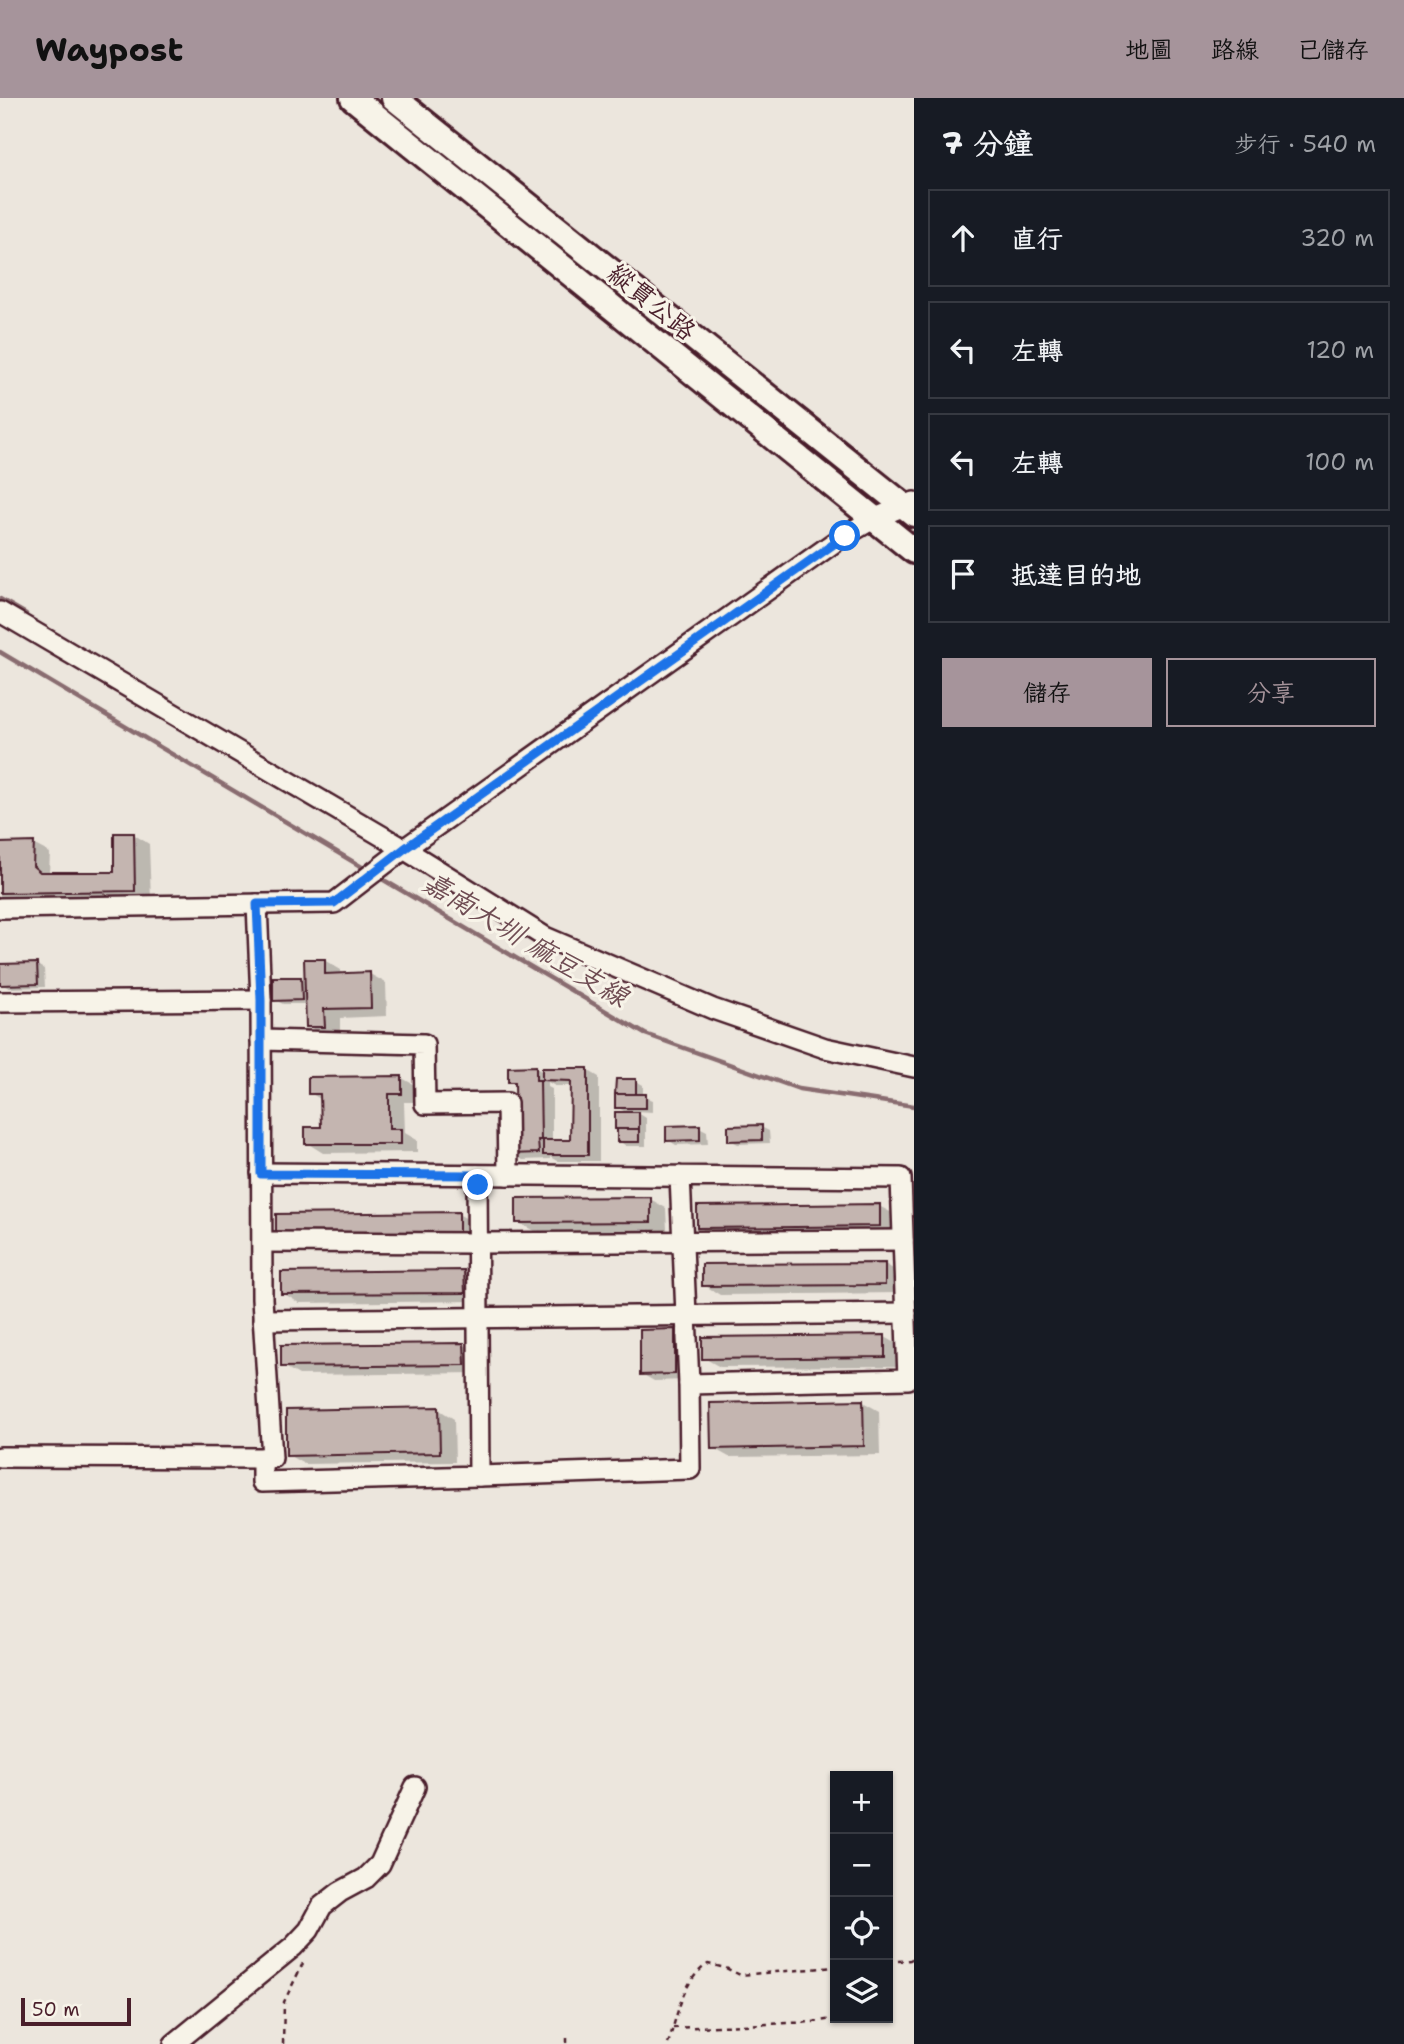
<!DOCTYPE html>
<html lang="zh-TW">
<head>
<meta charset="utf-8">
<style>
  body { margin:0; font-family:"Shantell Sans","LXGW WenKai TC",sans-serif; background:#20242c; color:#f1f3f6 }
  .controls { position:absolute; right:21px; bottom:21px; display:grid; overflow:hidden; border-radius:0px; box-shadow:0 2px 5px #0004 }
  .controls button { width:63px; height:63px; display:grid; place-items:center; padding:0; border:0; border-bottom:2px solid #363941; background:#171b24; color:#f1f3f6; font:35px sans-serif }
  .scale { position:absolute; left:21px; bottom:18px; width:110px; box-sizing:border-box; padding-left:7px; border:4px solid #4a1f2b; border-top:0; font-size:19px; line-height:24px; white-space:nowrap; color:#4a1f2b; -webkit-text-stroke:5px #f7f3e8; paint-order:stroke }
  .stop { position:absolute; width:21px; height:21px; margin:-16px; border:5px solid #1a73e8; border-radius:50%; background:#fff }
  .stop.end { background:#1a73e8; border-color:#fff; box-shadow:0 2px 7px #0008 }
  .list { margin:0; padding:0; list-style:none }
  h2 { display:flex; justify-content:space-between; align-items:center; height:91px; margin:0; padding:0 28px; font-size:30px }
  h2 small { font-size:23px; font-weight:400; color:#9ea1a6 }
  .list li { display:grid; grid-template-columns:46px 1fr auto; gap:21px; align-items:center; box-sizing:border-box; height:98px; margin:0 14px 14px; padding:0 14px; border:2px solid #363941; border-radius:0px }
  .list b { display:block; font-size:26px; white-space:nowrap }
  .list em { font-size:23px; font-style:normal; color:#9ea1a6 }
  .actions { display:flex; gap:14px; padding:21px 28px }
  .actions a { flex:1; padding:16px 0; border:2px solid #a6949b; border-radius:0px; text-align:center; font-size:24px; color:#a6949b }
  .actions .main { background:#a6949b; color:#111 }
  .icon { flex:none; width:38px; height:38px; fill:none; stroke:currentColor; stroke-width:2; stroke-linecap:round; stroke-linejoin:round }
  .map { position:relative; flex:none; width:914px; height:1946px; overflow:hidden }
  header { display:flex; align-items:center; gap:42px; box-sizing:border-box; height:98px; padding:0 35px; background:#a6949b; color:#111 }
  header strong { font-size:33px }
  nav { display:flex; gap:38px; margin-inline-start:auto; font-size:24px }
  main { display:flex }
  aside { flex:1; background:#171b24 }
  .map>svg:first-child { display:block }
  .shadow { fill:#0003; fill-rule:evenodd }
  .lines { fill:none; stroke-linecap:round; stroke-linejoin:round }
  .stream { stroke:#896c6f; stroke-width:4.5 }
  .building { fill:#c4b5b0; stroke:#4a1f2b; stroke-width:2 }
  .minor-casing { stroke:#4a1f2b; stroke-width:24 }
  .major-casing { stroke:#4a1f2b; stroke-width:30 }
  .path { stroke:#4a1f2b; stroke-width:2.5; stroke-dasharray:5 5; stroke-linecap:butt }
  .minor { stroke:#f7f3e8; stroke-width:19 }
  .major { stroke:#f7f3e8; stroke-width:24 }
  .route { stroke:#1a73e8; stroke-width:9 }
  .labels { text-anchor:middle; stroke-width:6; stroke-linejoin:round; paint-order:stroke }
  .street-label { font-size:26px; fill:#4a1f2b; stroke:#f7f3e8 }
  .water-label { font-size:28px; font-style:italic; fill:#6f4c53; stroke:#f7f3e8 }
</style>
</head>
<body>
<header>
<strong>Waypost</strong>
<nav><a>地圖</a><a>路線</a><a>已儲存</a></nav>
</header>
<main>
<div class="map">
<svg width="914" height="1946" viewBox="0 0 914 1946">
  <rect width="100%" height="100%" fill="#ece6dd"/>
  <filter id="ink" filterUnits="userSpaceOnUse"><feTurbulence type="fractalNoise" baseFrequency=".0143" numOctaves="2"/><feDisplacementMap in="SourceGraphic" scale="14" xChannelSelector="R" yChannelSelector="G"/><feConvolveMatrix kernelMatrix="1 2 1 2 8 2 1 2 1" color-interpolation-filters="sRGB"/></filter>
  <g filter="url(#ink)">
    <g class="shadow">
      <polygon points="133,736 149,746 151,802 0,804 0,777 33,746 50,755 49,775 115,775"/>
      <polygon points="324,862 341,872 341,877 370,876 386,885 387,918 340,920 340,937 324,937 308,928 307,906 283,906 275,902 301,880 306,884"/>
      <polygon points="37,867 44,871 45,889 9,890 1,886"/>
      <path d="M536,970l7,4 44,-2 12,7v84h-42l-7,-4v2l-27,1 -12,-7 6,-68 -7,-4zM548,984l7,4h17v56h-20v-53l-4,-2z"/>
      <polygon points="402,980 418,989 418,1004 404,1004 405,1035 417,1042 417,1054 323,1055 307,1045 322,1031 322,1002 310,995"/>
      <polygon points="636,983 643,987 643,998 653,1002 653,1014 635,1013 646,1020 646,1048 626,1048 619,1043 629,1016 617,1009"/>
      <polygon points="699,1029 707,1033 708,1046 676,1047 668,1042"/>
      <polygon points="761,1029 769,1033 770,1045 738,1046 730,1042"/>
      <polygon points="650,1101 666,1110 667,1132 534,1133 517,1124"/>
      <polygon points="879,1108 896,1117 896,1137 715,1138 698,1129"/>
      <polygon points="458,1116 475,1125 475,1145 294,1146"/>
      <polygon points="885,1166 901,1176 901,1195 720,1197 704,1187"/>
      <polygon points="464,1174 480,1184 480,1203 299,1205 283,1195"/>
      <polygon points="675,1233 687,1240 687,1282 654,1283 642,1276"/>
      <polygon points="885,1239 901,1248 901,1268 720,1269 704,1260"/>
      <polygon points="464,1247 480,1256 480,1275 299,1277 283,1268"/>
      <polygon points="863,1304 879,1313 880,1357 729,1359 713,1350"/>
      <polygon points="438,1311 454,1321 455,1364 304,1366 288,1357"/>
    </g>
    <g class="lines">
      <g class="stream">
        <polyline points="0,501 26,516"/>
        <polyline points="0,554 367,772"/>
        <polyline points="377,778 645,936 799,991 914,1008"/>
      </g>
    </g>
    <g class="building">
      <polygon points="114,735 134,735 135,793 0,795 0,745 34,744 33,768 40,774 114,774"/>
      <polygon points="304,861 325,861 325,876 370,874 371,910 324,911 325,929 306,929"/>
      <polygon points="37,865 38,886 0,887 0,866"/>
      <polygon points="273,879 301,879 302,902 273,903"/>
      <polygon points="536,968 536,982 540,982 541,1042 538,1042 539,1055 510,1056 516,1039 515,984 508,984 508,969"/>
      <polygon points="542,970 588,970 588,1057 543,1057 543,1042 570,1042 571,983 542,982"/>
      <polygon points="402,978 402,996 389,996 389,1031 401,1031 401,1046 305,1046 305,1029 321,1029 320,996 308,996 308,979"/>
      <polygon points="616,981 636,981 636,996 615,996"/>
      <rect x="615" y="996" width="31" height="14"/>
      <rect x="615" y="1014" width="24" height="17"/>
      <polygon points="700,1027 700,1042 666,1043 666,1028"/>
      <polygon points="762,1027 762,1042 728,1043 728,1028"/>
      <rect x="617" y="1031" width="22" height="13"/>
      <polygon points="651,1099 651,1124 516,1125 516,1100"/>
      <polygon points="880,1106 880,1128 697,1130 697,1108"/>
      <polygon points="459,1114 459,1136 276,1138 276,1116"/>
      <polygon points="885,1165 885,1187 702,1188 702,1166"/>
      <polygon points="464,1172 465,1195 281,1196 281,1174"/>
      <polygon points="675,1231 675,1276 640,1277 640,1232"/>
      <polygon points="885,1237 885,1259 702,1261 702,1239"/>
      <polygon points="464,1245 465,1267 281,1269 281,1247"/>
      <polygon points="863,1302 864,1348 711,1351 710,1305"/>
      <polygon points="439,1309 440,1355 286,1358 286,1312"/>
    </g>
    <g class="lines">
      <defs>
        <g id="minor">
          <polyline points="0,514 404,751 545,839 713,911 825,950 914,969"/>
          <polyline points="0,810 334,805 404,751 839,441 873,421 914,404"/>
          <polyline points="0,904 261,902"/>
          <polyline points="261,942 424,946 425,1006 507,1005 508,1077"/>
          <polyline points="261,1075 901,1080 908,1281 689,1286 680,1078"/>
          <polyline points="262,1144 478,1145 903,1142"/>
          <polyline points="263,1222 906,1215"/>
          <polyline points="0,1359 272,1360 262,1201 261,902 257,806"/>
          <polyline points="262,1360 262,1384 479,1378 477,1077"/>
          <polyline points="479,1378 690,1371 689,1286"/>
          <polyline points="174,1946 293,1849 309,1832 322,1808 340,1794 366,1780 380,1766 415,1689"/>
        </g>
        <g id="major">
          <polyline points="353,0 914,453"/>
          <polyline points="394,0 914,416"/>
        </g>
      </defs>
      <use href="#minor" class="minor-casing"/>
      <use href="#major" class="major-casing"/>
      <g class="path">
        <polyline points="888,1864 910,1862 914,1860"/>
        <polyline points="673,1930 813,1924 839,1920"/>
        <polyline points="567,1940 567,1946"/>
        <polyline points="283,1946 284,1904 304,1863"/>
        <path d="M668,1946c9,-27 14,-64 40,-80l18,4 14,7 95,-8"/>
      </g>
      <use href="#minor" class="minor"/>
      <use href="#major" class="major"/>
    </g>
  </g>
  <g class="lines" filter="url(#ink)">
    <polyline class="route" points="478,1087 477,1077 261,1076 261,902 257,806 334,805 404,751 845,438"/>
  </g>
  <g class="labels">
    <g class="street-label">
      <text transform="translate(652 204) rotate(39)" y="9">縱貫公路</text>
    </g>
    <g class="water-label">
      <text transform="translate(526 841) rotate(31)" y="10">嘉南大圳 麻豆支線</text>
    </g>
  </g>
</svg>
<div class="controls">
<button>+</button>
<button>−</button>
<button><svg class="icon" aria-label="locate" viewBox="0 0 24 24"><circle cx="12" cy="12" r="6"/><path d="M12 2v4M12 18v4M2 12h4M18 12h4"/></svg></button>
<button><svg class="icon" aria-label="layers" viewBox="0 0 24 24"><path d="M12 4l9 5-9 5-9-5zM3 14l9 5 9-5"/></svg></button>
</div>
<div class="scale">50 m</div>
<div class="stop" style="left:845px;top:438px"></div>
<div class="stop end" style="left:478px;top:1087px"></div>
</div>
<aside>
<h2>7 分鐘<small>步行 · 540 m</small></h2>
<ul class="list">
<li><svg class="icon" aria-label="ahead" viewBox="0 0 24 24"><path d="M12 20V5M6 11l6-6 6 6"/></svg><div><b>直行</b></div><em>320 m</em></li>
<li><svg class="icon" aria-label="left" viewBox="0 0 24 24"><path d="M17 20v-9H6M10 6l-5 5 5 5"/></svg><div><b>左轉</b></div><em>120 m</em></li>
<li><svg class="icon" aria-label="left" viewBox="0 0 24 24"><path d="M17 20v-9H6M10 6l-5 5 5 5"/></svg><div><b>左轉</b></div><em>100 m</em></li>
<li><svg class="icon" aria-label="arrive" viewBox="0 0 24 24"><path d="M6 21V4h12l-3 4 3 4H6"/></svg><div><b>抵達目的地</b></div></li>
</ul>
<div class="actions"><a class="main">儲存</a><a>分享</a></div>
</aside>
</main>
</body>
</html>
